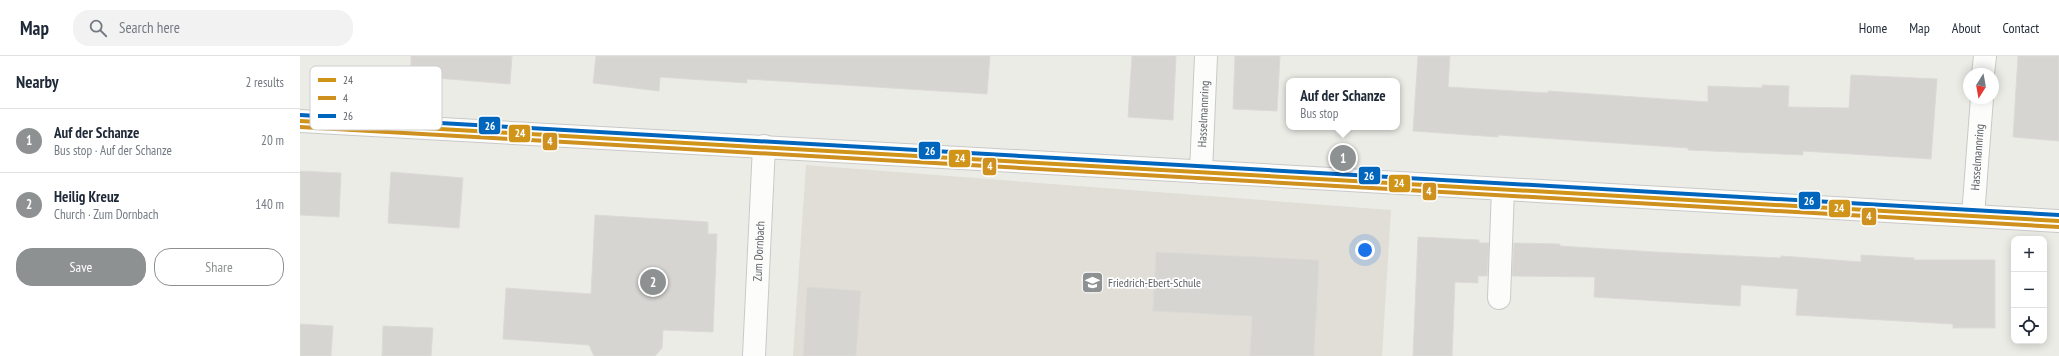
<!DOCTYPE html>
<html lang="en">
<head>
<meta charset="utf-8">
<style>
  body { margin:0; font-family:"PT Sans Narrow",sans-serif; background:#f2f2f3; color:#1f2937 }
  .controls { position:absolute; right:12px; bottom:12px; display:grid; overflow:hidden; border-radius:8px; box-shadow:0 2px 10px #0003 }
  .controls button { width:36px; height:36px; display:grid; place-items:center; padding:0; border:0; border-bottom:1px solid #e0e1e3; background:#fff; color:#1f2937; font:20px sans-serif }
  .compass { position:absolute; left:1663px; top:12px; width:36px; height:36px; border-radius:50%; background:#fff; box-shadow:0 2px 10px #0003; rotate:191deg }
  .you { position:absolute; left:1065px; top:194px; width:14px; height:14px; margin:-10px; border:3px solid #fff; border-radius:50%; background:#1a73e8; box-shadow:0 0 0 6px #1a73e833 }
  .badge { display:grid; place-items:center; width:26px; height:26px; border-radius:50%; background:#8e9192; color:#fff; font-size:13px; font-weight:700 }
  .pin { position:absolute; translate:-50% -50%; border:2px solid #fff; box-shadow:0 1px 4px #0006 }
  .popup { position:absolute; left:986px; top:22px; width:114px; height:52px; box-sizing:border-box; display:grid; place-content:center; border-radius:8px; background:#fff; filter:drop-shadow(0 1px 3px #0005); font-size:13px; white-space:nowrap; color:#747a83 }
  .popup b { font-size:15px; color:#1f2937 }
  .popup::after { content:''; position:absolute; left:50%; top:100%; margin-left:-8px; border:8px solid transparent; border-top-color:#fff }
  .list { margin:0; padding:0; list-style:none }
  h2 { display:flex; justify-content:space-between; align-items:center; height:52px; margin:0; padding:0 16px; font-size:17px }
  h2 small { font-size:13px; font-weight:400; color:#747a83 }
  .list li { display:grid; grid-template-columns:26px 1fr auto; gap:12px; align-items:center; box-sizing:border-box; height:64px; padding:0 16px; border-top:1px solid #e0e1e3 }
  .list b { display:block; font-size:15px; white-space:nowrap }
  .list p { margin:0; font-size:13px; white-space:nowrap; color:#747a83 }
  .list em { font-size:13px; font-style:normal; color:#747a83 }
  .actions { display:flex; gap:8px; padding:12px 16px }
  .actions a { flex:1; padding:9px 0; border:1px solid #8e9192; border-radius:16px; text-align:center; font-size:14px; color:#8e9192 }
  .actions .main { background:#8e9192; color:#fff }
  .icon { flex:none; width:22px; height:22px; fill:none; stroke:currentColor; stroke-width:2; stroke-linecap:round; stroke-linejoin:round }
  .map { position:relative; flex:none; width:1759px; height:300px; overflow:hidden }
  header { display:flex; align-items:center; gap:24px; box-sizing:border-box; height:56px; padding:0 20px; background:#fff; border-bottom:1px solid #e0e1e3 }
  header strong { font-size:19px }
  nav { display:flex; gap:22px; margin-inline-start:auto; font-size:14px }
  .search { width:280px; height:36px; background:#f2f2f3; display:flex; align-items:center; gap:10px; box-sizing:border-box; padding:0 14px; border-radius:16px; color:#747a83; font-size:15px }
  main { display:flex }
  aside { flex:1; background:#fff }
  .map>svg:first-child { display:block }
  .education { fill:#e0ded6 }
  .building { fill:#d6d5d2; stroke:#dcdad6 }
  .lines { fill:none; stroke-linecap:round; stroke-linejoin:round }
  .minor-casing { stroke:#c9c9c9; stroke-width:24 }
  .minor { stroke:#fcfcfb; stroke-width:22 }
  .bus-1-casing { stroke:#fff; stroke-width:7 }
  .bus-2-casing { stroke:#fff; stroke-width:7 }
  .bus-3-casing { stroke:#fff; stroke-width:7 }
  .bus-1 { stroke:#d09419; stroke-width:4 }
  .bus-2 { stroke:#ce901e; stroke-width:4 }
  .bus-3 { stroke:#0065bd; stroke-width:4 }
  .labels { text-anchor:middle; stroke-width:3.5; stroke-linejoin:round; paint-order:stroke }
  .street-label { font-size:12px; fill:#5c6065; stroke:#fff }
  .poi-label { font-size:12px; fill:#5c6065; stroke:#fff; text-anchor:start }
  .key { fill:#fff; stroke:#cecfd1; stroke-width:1 }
  .key-label { font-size:11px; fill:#5c6065 }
  .line-badge { stroke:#fff; stroke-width:1.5 }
  .badge-label { font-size:11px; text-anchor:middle; font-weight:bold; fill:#fff }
</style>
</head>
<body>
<header>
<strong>Map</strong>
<div class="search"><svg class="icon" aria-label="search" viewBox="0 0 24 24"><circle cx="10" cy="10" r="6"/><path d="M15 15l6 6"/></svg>Search here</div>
<nav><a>Home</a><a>Map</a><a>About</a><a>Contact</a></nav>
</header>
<main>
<aside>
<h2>Nearby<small>2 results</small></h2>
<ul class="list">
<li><span class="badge">1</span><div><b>Auf der Schanze</b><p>Bus stop · Auf der Schanze</p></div><em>20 m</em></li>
<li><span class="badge">2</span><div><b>Heilig Kreuz</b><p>Church · Zum Dornbach</p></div><em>140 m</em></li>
</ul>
<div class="actions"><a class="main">Save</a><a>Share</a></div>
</aside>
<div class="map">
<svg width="1759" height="300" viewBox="0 0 1759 300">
  <rect width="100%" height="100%" fill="#ecece7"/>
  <polygon class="education" points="506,109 1091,154 1082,300 493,300"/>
  <g class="building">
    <polygon points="111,0 212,0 210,28 111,20"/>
    <polygon points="296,0 690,0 687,38 447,23 447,27 360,21 359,35 293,27"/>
    <polygon points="832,0 876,0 873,64 828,61"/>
    <polygon points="935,0 980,0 977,55 933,53"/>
    <polygon points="1118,0 1150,0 1148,31 1248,37 1248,35 1408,46 1408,30 1462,32 1462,29 1489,30 1488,51 1549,52 1551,19 1637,23 1631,103 1503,95 1503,99 1388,94 1388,92 1198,79 1198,81 1113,75"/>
    <polygon points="1718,0 1759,0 1759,85 1713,81"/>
    <polygon points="0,115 41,117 39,161 0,159"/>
    <polygon points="91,116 163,122 159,172 88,167"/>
    <polygon points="295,159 408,166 408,178 417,178 413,276 363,274 362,292 355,300 294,300 289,289 203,283 206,232 291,238"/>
    <polygon points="1118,181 1179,184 1179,187 1189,187 1187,220 1178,220 1178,227 1155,226 1152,300 1113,300"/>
    <polygon points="1214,187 1260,188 1260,190 1354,196 1481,202 1481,200 1561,206 1561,199 1614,202 1614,204 1695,204 1695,272 1653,272 1653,268 1496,259 1498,233 1441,229 1440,250 1294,241 1295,221 1212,220"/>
    <polygon points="856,196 1019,204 1014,300 950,300 952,260 853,255"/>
    <polygon points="507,231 561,235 556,300 503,300"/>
    <polygon points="0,268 33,270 31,300 0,300"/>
    <polygon points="83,270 133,272 131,300 82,300"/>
  </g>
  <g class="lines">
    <defs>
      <g id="minor">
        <polyline points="1683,18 1685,0"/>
        <path d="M0,65c586,32 1173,66 1759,100"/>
        <path id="s1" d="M901,116l5,-116"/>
        <path id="s2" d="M1673,160l9,-118"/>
        <polyline points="1199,242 1203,133"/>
        <path id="s3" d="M454,300l10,-210"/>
      </g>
    </defs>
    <use href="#minor" class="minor-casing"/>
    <use href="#minor" class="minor"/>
    <defs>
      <polyline id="bus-1" points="0,65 1759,165"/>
      <polyline id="bus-2" points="0,71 1759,171"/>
      <polyline id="bus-3" points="0,59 1759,159"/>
    </defs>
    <use href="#bus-1" class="bus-1-casing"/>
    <use href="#bus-2" class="bus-2-casing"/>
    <use href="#bus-3" class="bus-3-casing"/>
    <use href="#bus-1" class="bus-1"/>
    <use href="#bus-2" class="bus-2"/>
    <use href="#bus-3" class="bus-3"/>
  </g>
  <defs>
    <symbol id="school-square" viewBox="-11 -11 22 22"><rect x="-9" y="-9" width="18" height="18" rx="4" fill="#8e9192" stroke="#fff"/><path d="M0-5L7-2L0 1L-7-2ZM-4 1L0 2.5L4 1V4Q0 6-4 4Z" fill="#fff"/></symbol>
  </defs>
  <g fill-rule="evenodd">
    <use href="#school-square" x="780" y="214" width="25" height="25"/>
  </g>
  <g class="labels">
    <g class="street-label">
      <text dy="4" stroke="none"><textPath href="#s1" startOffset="58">Hasselmannring</textPath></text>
      <text dy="4" stroke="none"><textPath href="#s2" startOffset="59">Hasselmannring</textPath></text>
      <text dy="4" stroke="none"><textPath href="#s3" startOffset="105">Zum Dornbach</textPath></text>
    </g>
    <g class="poi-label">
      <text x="808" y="231">Friedrich-Ebert-Schule</text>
    </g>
  </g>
  <rect x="10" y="10" width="132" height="64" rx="6" class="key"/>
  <rect x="18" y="22" width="18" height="4" fill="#d09419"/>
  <rect x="18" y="40" width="18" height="4" fill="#ce901e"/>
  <rect x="18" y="58" width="18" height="4" fill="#0065bd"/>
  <g class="key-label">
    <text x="43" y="28">24</text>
    <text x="43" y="46">4</text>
    <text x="43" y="64">26</text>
  </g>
  <g class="line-badge">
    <rect x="178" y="60" width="23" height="19" rx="4" fill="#0065bd"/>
    <rect x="208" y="68" width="23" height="19" rx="4" fill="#d09419"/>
    <rect x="242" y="76" width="16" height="19" rx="4" fill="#ce901e"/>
    <rect x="618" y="85" width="23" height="19" rx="4" fill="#0065bd"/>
    <rect x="648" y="93" width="23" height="19" rx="4" fill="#d09419"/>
    <rect x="682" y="101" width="15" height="19" rx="4" fill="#ce901e"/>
    <rect x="1058" y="110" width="23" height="19" rx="4" fill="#0065bd"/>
    <rect x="1088" y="118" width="23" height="19" rx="4" fill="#d09419"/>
    <rect x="1122" y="126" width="15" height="19" rx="4" fill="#ce901e"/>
    <rect x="1498" y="135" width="23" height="19" rx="4" fill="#0065bd"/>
    <rect x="1528" y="143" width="23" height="19" rx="4" fill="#d09419"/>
    <rect x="1561" y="151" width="16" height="19" rx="4" fill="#ce901e"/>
  </g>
  <g class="badge-label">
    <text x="190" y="74">26</text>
    <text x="220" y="81">24</text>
    <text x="250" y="89">4</text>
    <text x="630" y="99">26</text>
    <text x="660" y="106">24</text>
    <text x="690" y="114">4</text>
    <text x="1069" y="124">26</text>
    <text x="1099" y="131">24</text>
    <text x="1129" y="139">4</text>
    <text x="1509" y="149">26</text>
    <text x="1539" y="156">24</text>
    <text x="1569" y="164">4</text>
  </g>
</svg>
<div class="controls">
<button>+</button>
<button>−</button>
<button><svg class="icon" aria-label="locate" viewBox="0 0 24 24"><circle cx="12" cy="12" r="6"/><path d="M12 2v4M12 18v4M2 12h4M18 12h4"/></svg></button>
</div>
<svg class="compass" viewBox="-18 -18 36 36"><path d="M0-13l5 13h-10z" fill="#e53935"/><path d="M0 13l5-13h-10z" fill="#747a83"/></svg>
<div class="you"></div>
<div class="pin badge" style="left:1043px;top:102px">1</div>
<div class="popup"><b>Auf der Schanze</b>Bus stop</div>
<div class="pin badge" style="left:353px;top:226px">2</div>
</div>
</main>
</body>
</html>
